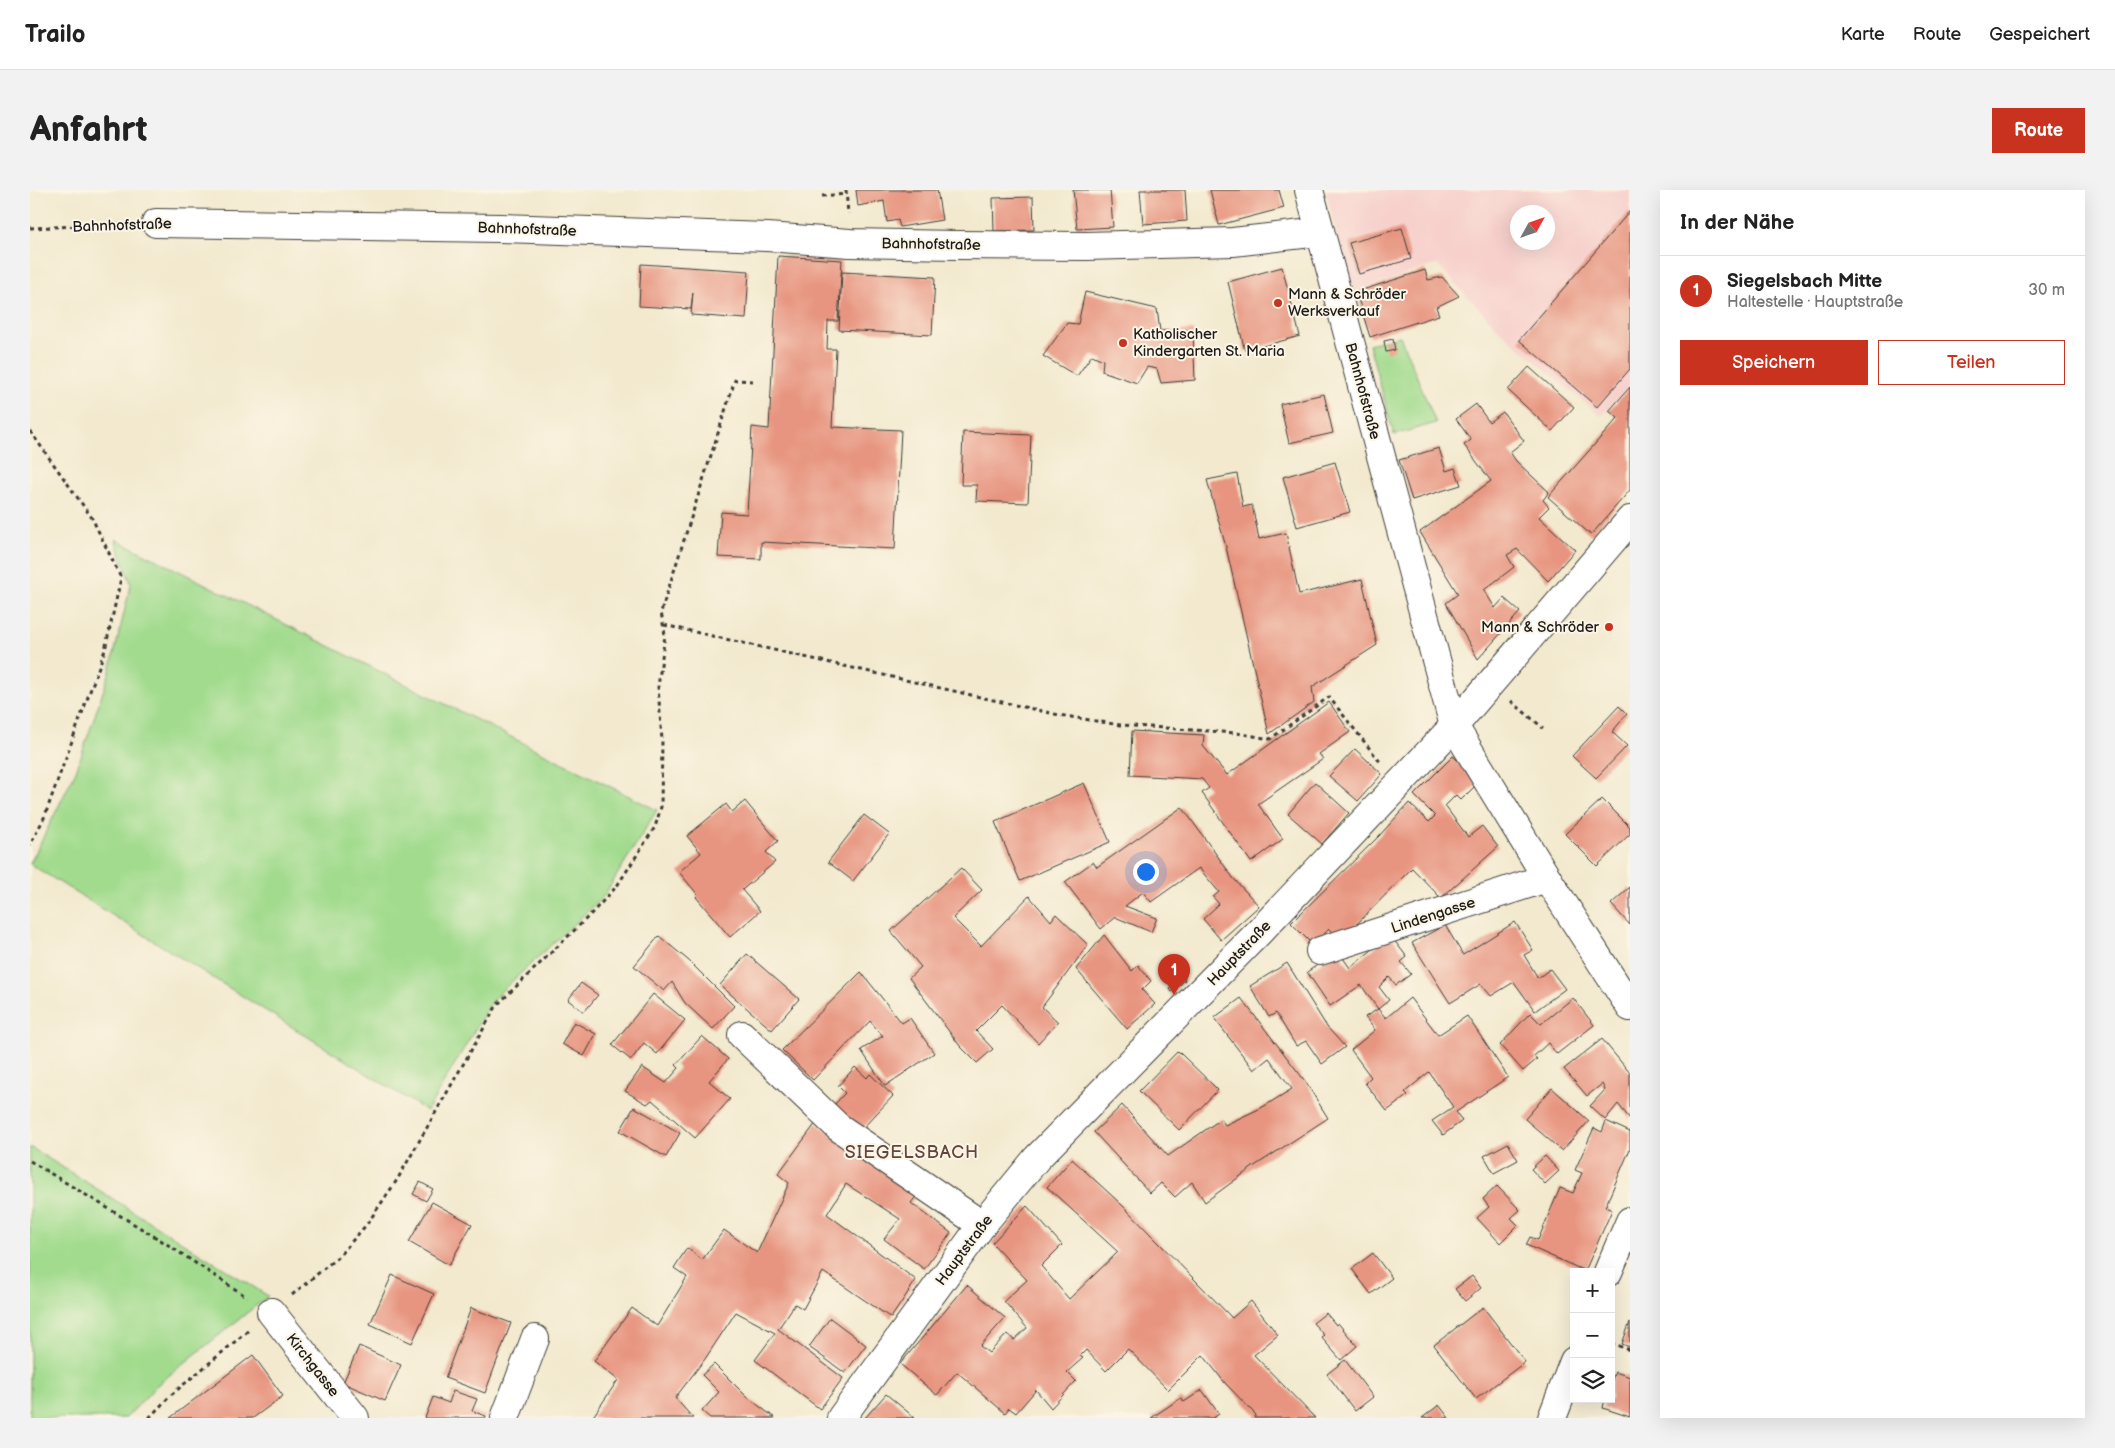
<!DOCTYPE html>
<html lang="de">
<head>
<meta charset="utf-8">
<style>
  body { margin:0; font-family:"Balsamiq Sans",sans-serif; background:#f2f2f2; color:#222 }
  .controls { position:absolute; right:15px; bottom:15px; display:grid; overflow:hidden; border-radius:0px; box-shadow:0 5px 20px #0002 }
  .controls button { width:45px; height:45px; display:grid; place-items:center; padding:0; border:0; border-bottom:1px solid #e0e0e0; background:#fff; color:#222; font:25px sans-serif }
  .compass { position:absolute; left:1480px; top:15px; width:45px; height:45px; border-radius:50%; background:#fff; box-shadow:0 5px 20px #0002; rotate:50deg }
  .you { position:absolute; left:1115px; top:681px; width:18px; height:18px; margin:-12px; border:4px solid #fff; border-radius:50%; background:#1a73e8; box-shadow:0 0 0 8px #1a73e833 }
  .badge { display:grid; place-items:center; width:32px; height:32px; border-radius:50%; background:#c8321e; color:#fff; font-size:16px; font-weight:700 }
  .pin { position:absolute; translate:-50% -41px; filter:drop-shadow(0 1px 2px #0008) }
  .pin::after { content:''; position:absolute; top:26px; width:18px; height:15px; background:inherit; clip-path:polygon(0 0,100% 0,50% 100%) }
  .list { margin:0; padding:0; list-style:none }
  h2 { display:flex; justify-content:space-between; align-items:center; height:65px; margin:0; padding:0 20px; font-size:21px }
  h2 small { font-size:16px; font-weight:400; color:#767676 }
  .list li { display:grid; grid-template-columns:32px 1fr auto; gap:15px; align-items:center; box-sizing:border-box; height:70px; padding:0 20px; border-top:1px solid #e0e0e0 }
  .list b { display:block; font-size:19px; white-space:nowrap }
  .list p { margin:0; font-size:16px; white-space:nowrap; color:#767676 }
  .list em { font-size:16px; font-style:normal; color:#767676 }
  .actions { display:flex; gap:10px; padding:15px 20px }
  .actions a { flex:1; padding:11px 0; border:1px solid #c8321e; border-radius:0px; text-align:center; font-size:18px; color:#c8321e }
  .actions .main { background:#c8321e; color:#fff }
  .icon { flex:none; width:28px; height:28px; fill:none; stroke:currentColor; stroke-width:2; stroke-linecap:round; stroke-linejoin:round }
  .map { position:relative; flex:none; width:1600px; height:1228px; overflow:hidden; border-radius:0px }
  header { display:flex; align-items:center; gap:30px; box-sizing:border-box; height:70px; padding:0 25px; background:#fff; border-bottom:1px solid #e0e0e0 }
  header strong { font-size:24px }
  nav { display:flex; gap:28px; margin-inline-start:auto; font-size:18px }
  .intro { display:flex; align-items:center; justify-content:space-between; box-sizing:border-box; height:120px; padding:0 30px }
  h1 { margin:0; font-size:35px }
  .button { padding:12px 22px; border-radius:0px; background:#c8321e; color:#fff; font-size:18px; font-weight:700 }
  main { display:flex; gap:30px; padding:0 30px }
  aside { flex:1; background:#fff; border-radius:0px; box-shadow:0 5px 20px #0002 }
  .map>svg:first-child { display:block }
  .built { fill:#f7d0cc; fill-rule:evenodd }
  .green { fill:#a2db8e; stroke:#5f7c55 }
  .building { fill:#e79580 }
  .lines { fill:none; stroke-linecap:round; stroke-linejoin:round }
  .minor-casing { stroke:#3c3b37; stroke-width:30 }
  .secondary-casing { stroke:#3c3b37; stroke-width:30 }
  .path { stroke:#3c3b37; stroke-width:3; stroke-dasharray:4 4; stroke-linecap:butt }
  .minor { stroke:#fff; stroke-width:28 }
  .secondary { stroke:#fff; stroke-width:28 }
  .poi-dot { fill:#c8321e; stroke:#fcf5e5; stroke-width:2 }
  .labels { text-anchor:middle; stroke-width:4; stroke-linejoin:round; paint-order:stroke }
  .street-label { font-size:15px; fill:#1c1c1c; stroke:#fcf5e5 }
  .poi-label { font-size:15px; fill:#1c1c1c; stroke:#fcf5e5; text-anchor:start }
  .quarter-label { font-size:18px; letter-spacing:1px; fill:#63463f; stroke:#fcf5e5 }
</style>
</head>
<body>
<header>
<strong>Trailo</strong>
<nav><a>Karte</a><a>Route</a><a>Gespeichert</a></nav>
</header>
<div class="intro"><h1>Anfahrt</h1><a class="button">Route</a></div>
<main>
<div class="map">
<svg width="1600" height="1228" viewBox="0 0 1600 1228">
  <rect width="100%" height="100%" fill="#fcf5e5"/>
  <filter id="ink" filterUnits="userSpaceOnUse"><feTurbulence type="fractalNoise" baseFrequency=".02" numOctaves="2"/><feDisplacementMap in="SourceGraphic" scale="10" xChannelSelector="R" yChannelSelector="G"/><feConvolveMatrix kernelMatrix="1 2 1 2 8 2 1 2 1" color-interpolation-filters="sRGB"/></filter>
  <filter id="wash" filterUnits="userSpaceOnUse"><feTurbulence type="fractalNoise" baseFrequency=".0096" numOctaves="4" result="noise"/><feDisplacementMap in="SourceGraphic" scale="20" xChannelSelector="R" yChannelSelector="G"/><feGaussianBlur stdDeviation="1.12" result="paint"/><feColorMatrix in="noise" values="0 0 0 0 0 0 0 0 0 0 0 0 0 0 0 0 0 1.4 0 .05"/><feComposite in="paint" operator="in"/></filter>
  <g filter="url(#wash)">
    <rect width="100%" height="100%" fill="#f2e9ce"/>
    <path class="built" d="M1296,0h304v195l-29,31 -100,-84 -64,-68 -86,29zM1488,22h30v30h-30z"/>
    <g class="green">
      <polygon points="1370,146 1406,233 1364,245 1339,154"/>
      <polygon points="85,349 627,620 574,706 463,809 397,921 0,674 46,581 80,481 101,394"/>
      <polygon points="0,957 238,1106 127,1195 96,1228 0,1228"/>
    </g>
    <g id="blocks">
      <g class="building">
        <polygon points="826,0 907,0 912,30 870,37 868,30 857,32 854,11 828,16"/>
        <polygon points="1043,0 1080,0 1083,37 1047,39"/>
        <polygon points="1110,0 1155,0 1157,31 1113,34"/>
        <polygon points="1180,0 1249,0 1254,18 1189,35"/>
        <polygon points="1003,7 1004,40 964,41 963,8"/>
        <polygon points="1600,21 1600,179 1567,217 1489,150"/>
        <polygon points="1372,38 1381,69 1329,84 1319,53"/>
        <polygon points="748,66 812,70 808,131 798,131 797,159 806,159 802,237 871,240 865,359 731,352 731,369 688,367 691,322 717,324 722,237 739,239"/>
        <polygon points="611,74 719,81 716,129 661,125 663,102 661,119 609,116"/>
        <polygon points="1252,77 1270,146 1215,161 1198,92"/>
        <polygon points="1395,80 1398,90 1412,87 1429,106 1406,117 1409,125 1340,147 1326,102"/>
        <polygon points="812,82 905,87 902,145 809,140"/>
        <polygon points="1055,102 1127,119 1130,141 1163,140 1165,190 1131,193 1127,179 1117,177 1107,193 1072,181 1073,170 1062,165 1047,186 1013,166 1037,133 1048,134"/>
        <polygon points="1363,149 1365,160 1356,162 1354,151"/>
        <polygon points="1499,177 1544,217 1522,241 1478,200"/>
        <polygon points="1600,197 1600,300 1561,345 1518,307 1588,228 1579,221"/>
        <polygon points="1294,204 1303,243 1259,253 1250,214"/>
        <polygon points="1446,214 1459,232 1473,222 1494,251 1480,262 1486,271 1519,302 1513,310 1519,317 1509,327 1545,360 1518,391 1487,359 1477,365 1484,377 1454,400 1465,418 1474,408 1490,422 1448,469 1416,413 1428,404 1390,342 1461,291 1434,255 1441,250 1426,229"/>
        <polygon points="933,242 1001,245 998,313 946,311 947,295 931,295"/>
        <polygon points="1409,258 1416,281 1425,278 1431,295 1382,310 1369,270"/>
        <polygon points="1305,272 1320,322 1267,337 1253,287"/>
        <polygon points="1207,284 1213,317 1222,315 1229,349 1256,343 1269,404 1332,389 1347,455 1282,497 1284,512 1239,544 1196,357 1177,290"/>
        <polygon points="1299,512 1320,542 1289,564 1293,569 1228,614 1253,649 1221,672 1172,603 1179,598 1172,589 1100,585 1102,541 1174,545 1173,556 1197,585"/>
        <polygon points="1589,516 1597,524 1582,542 1597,556 1566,588 1542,566"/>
        <polygon points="1325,559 1352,584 1328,611 1299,586"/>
        <polygon points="1423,566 1450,591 1431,610 1426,605 1415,616 1438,647 1452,636 1468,657 1411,708 1382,678 1310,751 1299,739 1283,755 1261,733 1349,646 1379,613 1399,632 1405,626 1384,605"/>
        <polygon points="1285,592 1319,623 1292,654 1258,624"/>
        <polygon points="1054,593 1080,652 990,691 965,632"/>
        <polygon points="1572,609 1600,637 1600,644 1567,676 1535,644"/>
        <polygon points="715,611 748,651 736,662 745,672 712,700 730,721 700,747 666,707 668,705 649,682 671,663 657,646 696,614 702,622"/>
        <polygon points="1152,617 1204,689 1229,716 1191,750 1173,729 1189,714 1183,707 1189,702 1169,678 1121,712 1113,702 1095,716 1127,728 1121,742 1085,727 1071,739 1035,692 1063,672 1067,677"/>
        <polygon points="834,625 859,644 823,691 798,672"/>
        <polygon points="931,678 952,700 923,728 951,756 999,706 1021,731 1026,724 1058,755 1012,817 1028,832 1008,853 972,815 946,841 963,859 947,873 930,856 879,788 891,777 861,741"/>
        <polygon points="1600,697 1600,735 1581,714"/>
        <polygon points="1485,732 1503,760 1494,765 1508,788 1520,779 1535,799 1505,821 1484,792 1461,806 1451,794 1420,813 1382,753 1415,735 1433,765"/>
        <polygon points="1074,745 1102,781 1108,775 1121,791 1112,800 1125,814 1097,839 1046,779"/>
        <polygon points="1360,745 1377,767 1371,772 1381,784 1366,795 1359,787 1349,797 1359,810 1348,819 1331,795 1300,816 1277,782 1308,761 1320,778"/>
        <polygon points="629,746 659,771 704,816 683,839 655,813 642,792 634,801 604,776"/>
        <polygon points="717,764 769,809 742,840 690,795"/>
        <polygon points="1257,773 1297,837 1315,857 1292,874 1276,851 1266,856 1246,823 1239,827 1220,796"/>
        <polygon points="831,782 872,833 880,828 904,863 855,896 831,860 853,846 840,831 783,890 752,860"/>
        <polygon points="1153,787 1155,790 1142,802 1140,799"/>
        <polygon points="551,793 568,805 554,822 538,810"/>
        <polygon points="623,804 655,830 627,864 614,853 601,870 582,855"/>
        <polygon points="1211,808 1275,891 1298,928 1223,977 1175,1012 1162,992 1145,1007 1131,993 1120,1003 1064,942 1092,915 1138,966 1191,929 1195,935 1231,918 1262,899 1239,868 1224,880 1184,828"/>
        <polygon points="1380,808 1408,845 1437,826 1478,887 1426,922 1432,931 1413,945 1402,931 1423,917 1399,882 1375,902 1378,905 1357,921 1335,893 1341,887 1321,860 1345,840 1335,827 1348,819 1356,828"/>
        <polygon points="1543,808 1564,835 1527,864 1518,853 1504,866 1507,869 1493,881 1470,855 1500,823 1511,834"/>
        <polygon points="544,832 566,844 554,866 532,854"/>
        <polygon points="672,846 698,869 679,891 700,909 665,948 622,910 617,914 595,901 612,877 636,893 649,878 646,875"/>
        <polygon points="1572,849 1600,883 1600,929 1588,914 1575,930 1560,916 1575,900 1572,894 1557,906 1534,879"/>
        <polygon points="1148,861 1188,900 1149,940 1109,901"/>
        <polygon points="825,877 837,888 840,884 863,906 830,941 803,916 815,903 808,896"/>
        <polygon points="1522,898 1559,931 1532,961 1495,929"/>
        <polygon points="604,917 650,943 636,967 590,941"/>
        <polygon points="1576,931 1600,942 1600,959 1575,1017 1582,1020 1555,1081 1496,1055 1500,1047 1508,1050 1530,998 1543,1003 1552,983 1545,980 1564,938 1572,942"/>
        <polygon points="786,933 888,1004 881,1013 921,1043 894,1079 854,1049 870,1029 816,994 797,1024 886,1090 861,1128 793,1082 773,1119 765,1114 748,1139 813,1188 790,1219 725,1170 745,1143 706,1122 675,1169 645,1208 663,1228 562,1228 588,1190 564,1171 602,1118 627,1136 657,1087 644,1078 657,1058 672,1070 694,1040 727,1063 759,993 748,984"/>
        <polygon points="1478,953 1488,970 1464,983 1454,966"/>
        <polygon points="1515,966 1529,981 1515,994 1501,979"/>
        <polygon points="1042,969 1092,1015 1202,1128 1221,1111 1248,1145 1224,1165 1285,1228 1224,1228 1226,1225 1195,1193 1173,1165 1138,1200 1098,1159 1076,1181 1056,1160 1050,1166 1053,1168 1037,1182 1046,1191 1021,1218 1006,1200 986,1223 979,1218 975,1223 927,1182 907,1205 870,1174 937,1095 975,1128 950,1156 959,1163 977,1144 984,1150 997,1138 974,1111 997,1090 962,1053 997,1016 1032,1055 1011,1076 1039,1109 1088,1062 1017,997"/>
        <polygon points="390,992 403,999 396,1011 383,1004"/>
        <polygon points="1467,996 1490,1020 1481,1028 1488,1035 1470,1053 1447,1028 1459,1017 1453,1009"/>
        <polygon points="402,1012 442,1034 419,1075 379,1052"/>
        <polygon points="1343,1063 1362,1088 1341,1104 1322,1079"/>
        <polygon points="362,1085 404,1104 382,1153 340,1134"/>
        <polygon points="1442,1086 1451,1098 1435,1111 1425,1099"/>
        <polygon points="1453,1117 1495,1172 1446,1209 1404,1155"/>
        <polygon points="441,1118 481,1133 455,1203 415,1188"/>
        <polygon points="1296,1123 1306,1135 1308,1133 1327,1156 1311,1170 1291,1147 1294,1145 1283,1133"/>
        <polygon points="800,1128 836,1155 815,1183 779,1157"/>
        <polygon points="1600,1132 1600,1157 1592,1154"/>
        <polygon points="329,1156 371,1175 355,1211 313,1193"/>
        <polygon points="223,1165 253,1206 223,1228 140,1228"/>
        <polygon points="1315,1170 1343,1207 1325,1221 1297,1184"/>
        <polygon points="684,1174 717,1207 745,1228 680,1228 672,1221 689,1202 672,1185"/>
        <polygon points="1585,1182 1600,1187 1600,1227 1573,1218 1575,1209 1581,1209 1581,1192"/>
        <polygon points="1172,1200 1189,1224 1183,1228 1121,1228 1151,1208 1154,1212"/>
        <polygon points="423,1201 447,1209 442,1221 456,1226 456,1228 395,1228 403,1207 419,1213"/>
        <polygon points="856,1204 885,1228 835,1228"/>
        <polygon points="1409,1215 1419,1228 1392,1228"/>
      </g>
    </g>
  </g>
  <g filter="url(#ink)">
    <use href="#blocks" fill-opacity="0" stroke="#3c3b37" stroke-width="1"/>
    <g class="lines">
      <defs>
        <g id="minor">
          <polyline points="1279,0 1424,536 1517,688 1600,817"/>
          <polyline points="126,33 470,38 737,47 820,53 927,55 1056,56 1203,52 1290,42"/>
          <polyline points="1290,761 1517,688"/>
          <polyline points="712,845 808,937 952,1035"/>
          <polyline points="1578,1082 1600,1031"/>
          <polyline points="241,1122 325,1228"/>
          <polyline points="475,1228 505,1149"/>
          <polyline points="1522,1228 1544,1171"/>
        </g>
        <polyline id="secondary" points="811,1228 952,1035 1007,968 1229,742 1424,536 1600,330"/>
      </defs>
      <use href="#minor" class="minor-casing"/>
      <use href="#secondary" class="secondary-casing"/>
      <g class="path">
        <polyline points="816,0 818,24"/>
        <polyline points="792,6 817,4"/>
        <polyline points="0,38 99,34"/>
        <polyline points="0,241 62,328 91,388 75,460 14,628 0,655"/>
        <polyline points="634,435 1029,525 1090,535 1207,543 1240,549 1299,507 1351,573"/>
        <polyline points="1481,511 1513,538"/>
        <polyline points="0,971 132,1051 217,1107"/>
        <polyline points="262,1105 309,1066 337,1034 367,990 467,815 559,726 587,696 625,637 631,617 632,550 628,497 635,445 631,422 705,190 724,191"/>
        <polyline points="1581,1153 1600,1160"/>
        <polyline points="119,1228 141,1205 219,1140"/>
      </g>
      <use href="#minor" class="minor"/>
      <use href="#secondary" class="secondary"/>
    </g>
  </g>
  <g class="poi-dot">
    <circle cx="1248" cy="113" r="5"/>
    <circle cx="1093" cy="153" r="5"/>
    <circle cx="1579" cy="437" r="5"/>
  </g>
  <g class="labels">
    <g class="street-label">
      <text transform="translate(92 35) rotate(-2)" y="5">Bahnhofstraße</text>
      <text transform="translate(497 39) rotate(2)" y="5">Bahnhofstraße</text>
      <text transform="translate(901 54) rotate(1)" y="5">Bahnhofstraße</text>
      <text transform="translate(1333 201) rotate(75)" y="5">Bahnhofstraße</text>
      <text transform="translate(1403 725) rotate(-18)" y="5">Lindengasse</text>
      <text transform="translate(1209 763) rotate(-46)" y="5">Hauptstraße</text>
      <text transform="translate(934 1060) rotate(-53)" y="5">Hauptstraße</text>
      <text transform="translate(283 1175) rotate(52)" y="5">Kirchgasse</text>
    </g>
    <g class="poi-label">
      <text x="1258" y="109">Mann &amp; Schröder<tspan x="1258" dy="17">Werksverkauf</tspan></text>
      <text x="1103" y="149">Katholischer<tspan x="1103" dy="17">Kindergarten St. Maria</tspan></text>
      <text x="1569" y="442" text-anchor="end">Mann &amp; Schröder</text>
    </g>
    <g class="quarter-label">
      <text x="882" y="968">SIEGELSBACH</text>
    </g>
  </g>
</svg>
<div class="controls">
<button>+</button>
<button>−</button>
<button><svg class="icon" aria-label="layers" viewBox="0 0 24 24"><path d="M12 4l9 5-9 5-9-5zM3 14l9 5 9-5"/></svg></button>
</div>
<svg class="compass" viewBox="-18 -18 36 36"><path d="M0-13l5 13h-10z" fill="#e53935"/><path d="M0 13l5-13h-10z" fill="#767676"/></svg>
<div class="you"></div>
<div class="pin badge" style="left:1144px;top:805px">1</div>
</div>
<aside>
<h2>In der Nähe<small></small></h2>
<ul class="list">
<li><span class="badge">1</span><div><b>Siegelsbach Mitte</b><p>Haltestelle · Hauptstraße</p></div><em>30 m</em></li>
</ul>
<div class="actions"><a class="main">Speichern</a><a>Teilen</a></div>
</aside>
</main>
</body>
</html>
